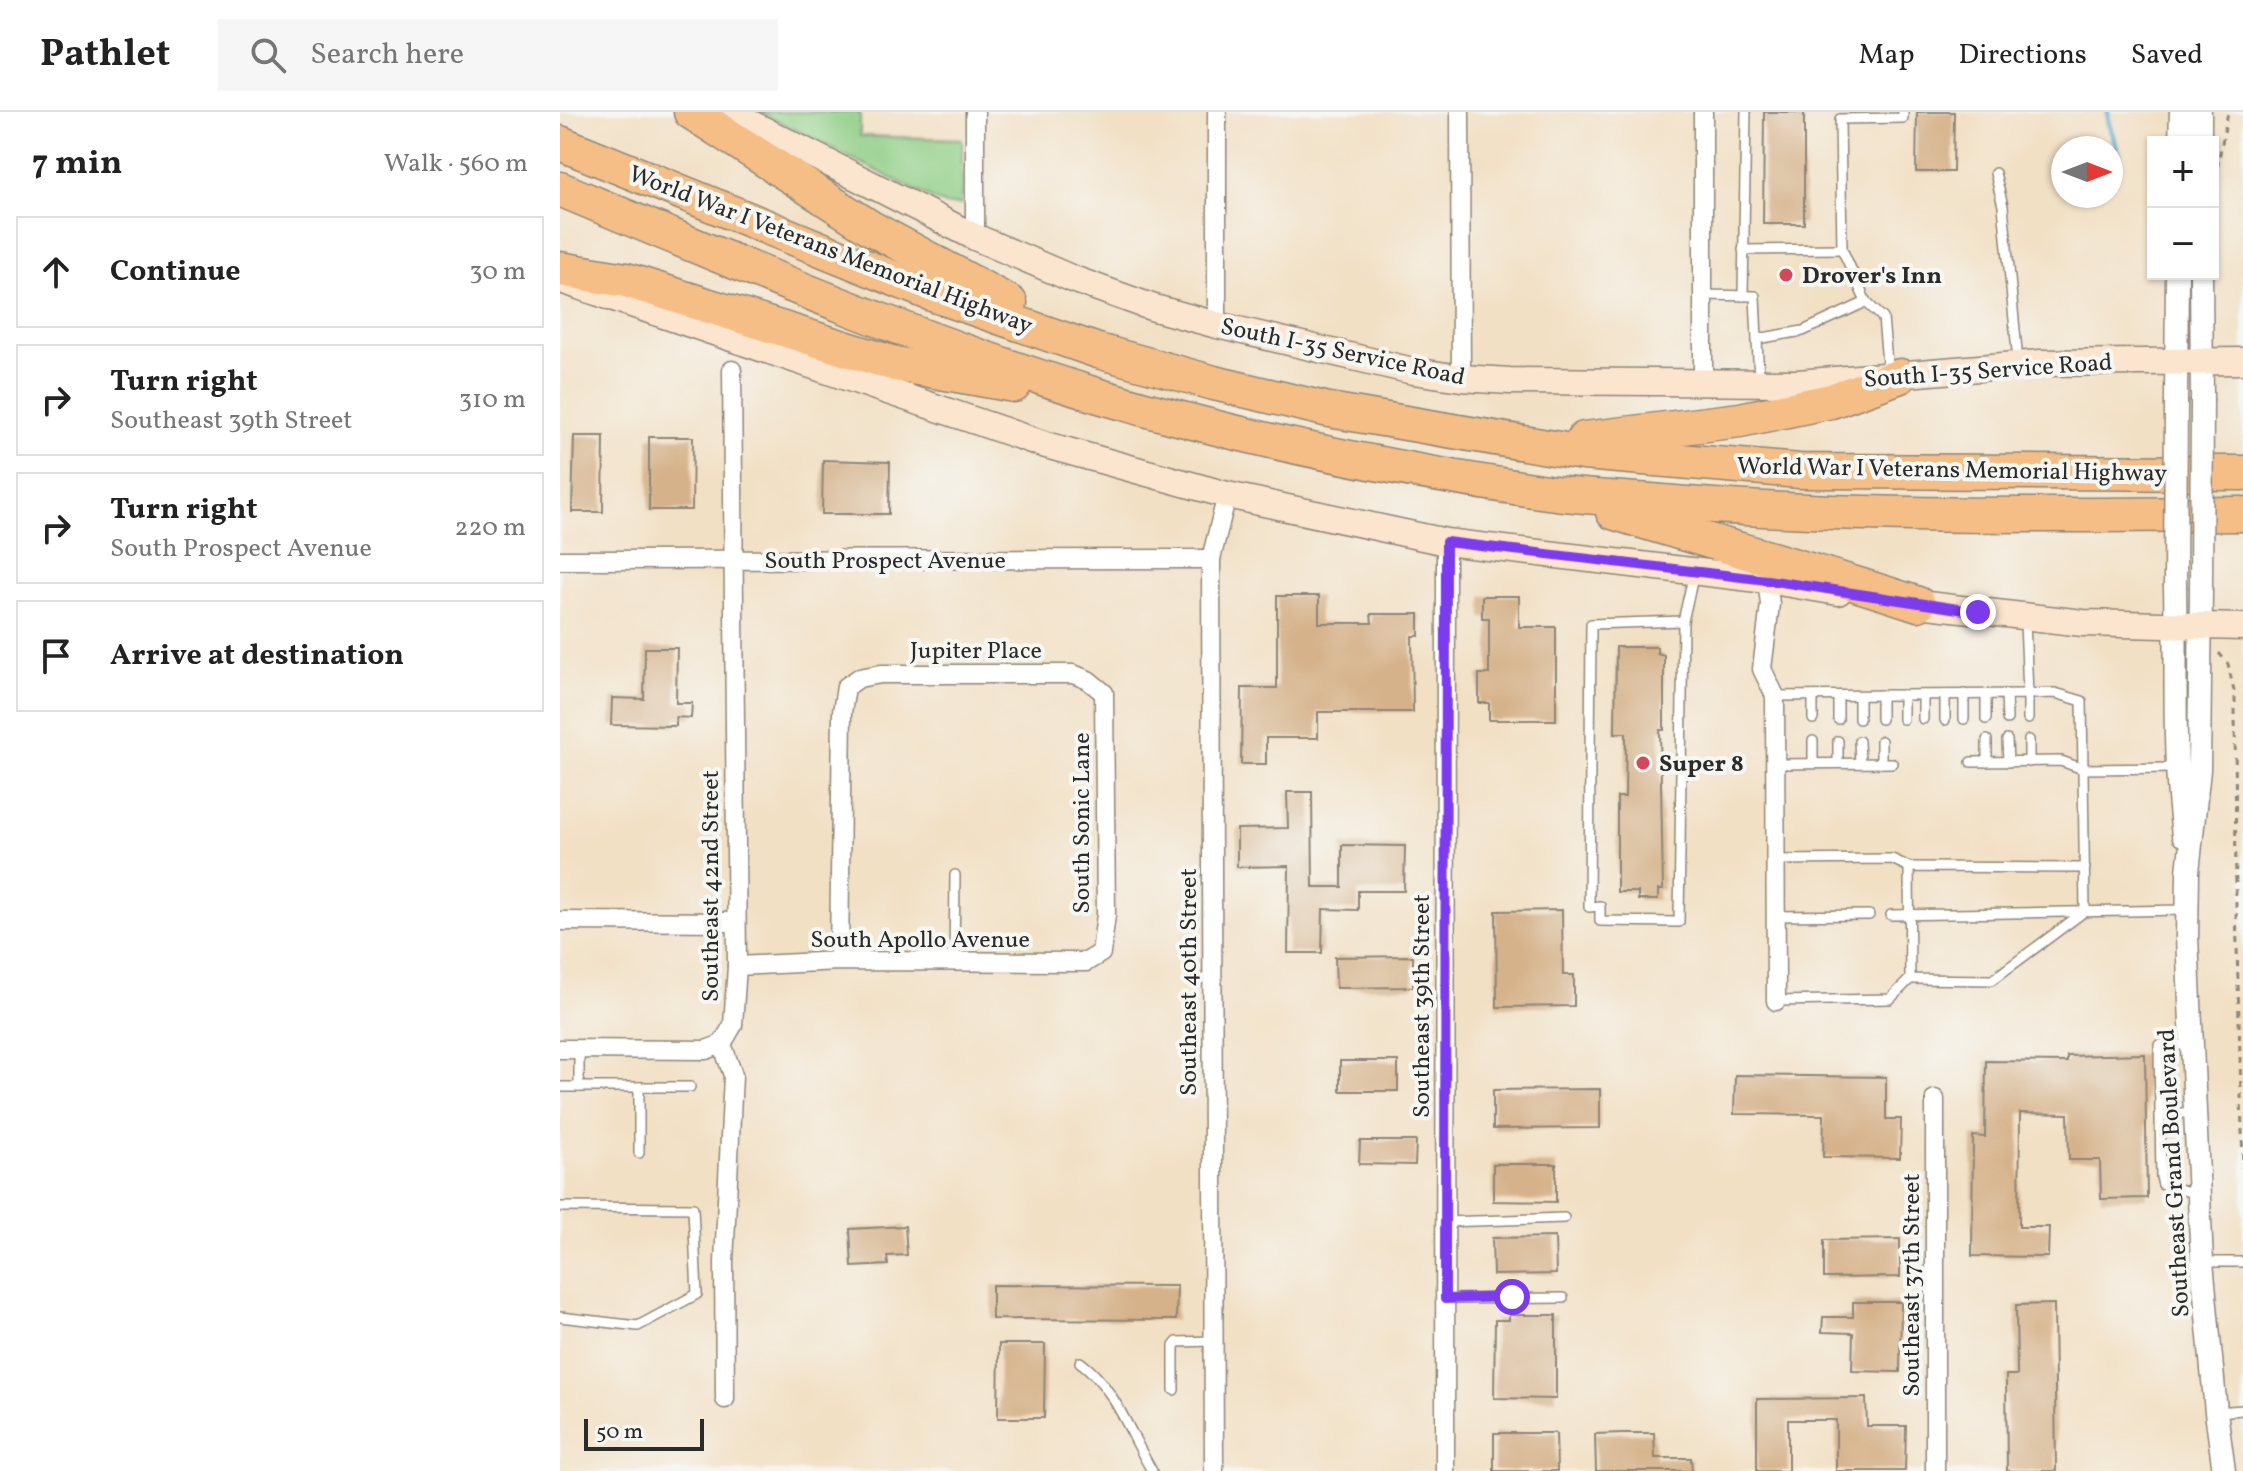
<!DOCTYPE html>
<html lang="en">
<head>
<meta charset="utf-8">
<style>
  body { margin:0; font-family:Vollkorn,serif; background:#f6f6f6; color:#222 }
  .controls { position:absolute; right:24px; top:24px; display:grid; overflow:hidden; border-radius:0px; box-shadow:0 2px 6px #0004 }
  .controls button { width:72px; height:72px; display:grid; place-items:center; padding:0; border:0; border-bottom:2px solid #e0e0e0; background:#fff; color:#222; font:40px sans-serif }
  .compass { position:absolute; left:1491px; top:24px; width:72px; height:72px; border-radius:50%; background:#fff; box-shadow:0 2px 6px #0004; rotate:90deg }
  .scale { position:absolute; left:24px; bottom:20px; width:120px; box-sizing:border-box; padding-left:8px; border:4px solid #2b2b2b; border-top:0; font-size:22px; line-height:28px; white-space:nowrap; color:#2b2b2b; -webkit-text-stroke:6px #f6f6f2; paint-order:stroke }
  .stop { position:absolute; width:24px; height:24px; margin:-18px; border:6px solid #7c3aed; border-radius:50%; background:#fff }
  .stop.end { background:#7c3aed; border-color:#fff; box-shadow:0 2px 8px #0008 }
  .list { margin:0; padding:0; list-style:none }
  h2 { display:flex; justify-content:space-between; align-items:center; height:104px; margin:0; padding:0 32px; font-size:34px }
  h2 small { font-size:26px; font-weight:400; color:#767676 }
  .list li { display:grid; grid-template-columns:52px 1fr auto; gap:24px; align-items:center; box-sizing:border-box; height:112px; margin:0 16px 16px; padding:0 16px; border:2px solid #e0e0e0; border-radius:0px }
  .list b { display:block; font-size:30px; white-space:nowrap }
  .list p { margin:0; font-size:26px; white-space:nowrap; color:#767676 }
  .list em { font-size:26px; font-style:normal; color:#767676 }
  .icon { flex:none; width:44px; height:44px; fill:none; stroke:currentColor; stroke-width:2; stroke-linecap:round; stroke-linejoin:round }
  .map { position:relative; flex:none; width:1683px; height:1359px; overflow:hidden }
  header { display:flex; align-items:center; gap:48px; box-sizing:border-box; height:112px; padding:0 40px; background:#fff; border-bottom:2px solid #e0e0e0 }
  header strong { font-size:38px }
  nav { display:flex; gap:44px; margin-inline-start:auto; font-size:28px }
  .search { width:560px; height:72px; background:#f6f6f6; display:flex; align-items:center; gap:20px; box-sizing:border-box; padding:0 28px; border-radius:0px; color:#767676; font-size:30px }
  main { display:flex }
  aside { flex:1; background:#fff }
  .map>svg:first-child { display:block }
  .green { fill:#8ecd84; stroke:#5c7c58; stroke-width:2 }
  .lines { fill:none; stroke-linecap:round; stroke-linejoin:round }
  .stream { stroke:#50aace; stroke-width:5 }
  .building { fill:#d5b28a }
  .service-casing { stroke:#8e8678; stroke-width:12 }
  .minor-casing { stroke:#8e8678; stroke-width:21 }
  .tertiary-casing { stroke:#8e8678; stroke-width:25 }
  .secondary-casing { stroke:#8e8678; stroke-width:29 }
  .motorway-casing { stroke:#8e8678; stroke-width:37 }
  .path { stroke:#8e8678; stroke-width:3; stroke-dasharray:6 6; stroke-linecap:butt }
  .service { stroke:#fff; stroke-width:9 }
  .minor { stroke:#fff; stroke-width:18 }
  .tertiary { stroke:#fff; stroke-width:22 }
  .secondary { stroke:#fbe5cf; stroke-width:26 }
  .motorway { stroke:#f6be87; stroke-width:34 }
  .tertiary-bridge-casing { stroke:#8e8678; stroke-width:25; stroke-linecap:butt }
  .tertiary-bridge { stroke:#fff; stroke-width:22 }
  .route { stroke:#7c3aed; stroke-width:10 }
  .poi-dot { fill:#d1495b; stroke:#f6f6f2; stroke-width:3 }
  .labels { text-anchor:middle; stroke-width:8; stroke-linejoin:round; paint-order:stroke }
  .street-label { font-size:24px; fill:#2b2b2b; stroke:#f6f6f2 }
  .poi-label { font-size:24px; font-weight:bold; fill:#2b2b2b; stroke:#f6f6f2; text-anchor:start }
</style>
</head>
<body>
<header>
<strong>Pathlet</strong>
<div class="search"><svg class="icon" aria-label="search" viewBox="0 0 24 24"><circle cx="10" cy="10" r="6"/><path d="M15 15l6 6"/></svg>Search here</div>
<nav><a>Map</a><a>Directions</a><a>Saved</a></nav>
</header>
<main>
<aside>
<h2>7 min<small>Walk · 560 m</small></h2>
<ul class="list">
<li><svg class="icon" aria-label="ahead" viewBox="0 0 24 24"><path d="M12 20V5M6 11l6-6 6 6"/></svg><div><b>Continue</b></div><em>30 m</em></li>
<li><svg class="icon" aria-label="right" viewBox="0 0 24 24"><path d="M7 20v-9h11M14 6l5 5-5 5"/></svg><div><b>Turn right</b><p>Southeast 39th Street</p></div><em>310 m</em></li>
<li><svg class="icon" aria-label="right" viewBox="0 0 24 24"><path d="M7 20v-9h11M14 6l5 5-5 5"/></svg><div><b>Turn right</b><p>South Prospect Avenue</p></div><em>220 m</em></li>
<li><svg class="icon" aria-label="arrive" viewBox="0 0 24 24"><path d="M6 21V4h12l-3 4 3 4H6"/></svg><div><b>Arrive at destination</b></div></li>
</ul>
</aside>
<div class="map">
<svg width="1683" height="1359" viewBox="0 0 1683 1359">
  <rect width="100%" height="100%" fill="#f6f6f2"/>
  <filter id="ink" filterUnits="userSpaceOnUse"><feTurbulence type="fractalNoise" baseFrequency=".0125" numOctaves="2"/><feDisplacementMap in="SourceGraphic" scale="16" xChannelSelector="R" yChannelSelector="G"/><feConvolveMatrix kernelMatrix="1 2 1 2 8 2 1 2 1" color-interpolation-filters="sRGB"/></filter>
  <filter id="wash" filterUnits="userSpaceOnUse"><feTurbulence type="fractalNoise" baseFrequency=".006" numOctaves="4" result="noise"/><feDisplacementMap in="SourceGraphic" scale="32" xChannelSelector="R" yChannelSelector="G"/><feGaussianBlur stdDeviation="1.8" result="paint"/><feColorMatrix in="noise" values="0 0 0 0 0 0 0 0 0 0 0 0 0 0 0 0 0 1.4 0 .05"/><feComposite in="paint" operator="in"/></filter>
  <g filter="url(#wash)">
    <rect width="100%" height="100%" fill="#f2e0c5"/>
    <polygon class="green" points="200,0 300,0 300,24 402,27 402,92 385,93"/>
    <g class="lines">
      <polyline class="stream" points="1548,0 1548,10 1559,42"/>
    </g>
    <g id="blocks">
      <g class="building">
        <polygon points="1204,0 1244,0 1244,112 1203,112"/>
        <polygon points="1357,0 1394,0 1393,60 1356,60"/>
        <polygon points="14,324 44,324 43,400 12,400"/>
        <polygon points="89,325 133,325 132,398 89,398"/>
        <polygon points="263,348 330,350 329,402 262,402"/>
        <polygon points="717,484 759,484 759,511 812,511 811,502 859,502 859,524 852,524 853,600 758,600 758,626 706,626 706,652 681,652 682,576 717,576"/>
        <polygon points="922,484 959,484 959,515 996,515 996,608 929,608 929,591 919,591 919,562 929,562 929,506 922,506"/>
        <polygon points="1056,535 1097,535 1097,541 1104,543 1104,618 1100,618 1103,778 1098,778 1098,788 1078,788 1078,780 1057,780 1057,685 1065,685 1066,621 1055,621"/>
        <polygon points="85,536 117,536 116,591 132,591 131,606 116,605 116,614 51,613 52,586 84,587"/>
        <polygon points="727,680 752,680 753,775 782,775 782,733 845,734 844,779 798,779 798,798 763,797 762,841 728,841 729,754 677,755 677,717 728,716"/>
        <polygon points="1002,798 1003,863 1014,863 1014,894 937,895 936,799"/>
        <polygon points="853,844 853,875 776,876 775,845"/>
        <polygon points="1585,942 1587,1086 1541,1087 1540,1048 1509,1048 1508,1002 1460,1001 1459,1115 1489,1115 1488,1145 1412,1144 1413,1024 1425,1025 1426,949 1507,950 1507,944"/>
        <rect x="780" y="949" width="58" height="30"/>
        <polygon points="1175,963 1326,965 1326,1007 1341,1007 1340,1046 1263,1045 1264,1003 1174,1002"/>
        <polygon points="1040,977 1040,1016 933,1017 933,978"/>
        <polygon points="800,1029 856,1029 855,1053 799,1052"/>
        <polygon points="933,1052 996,1052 996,1090 933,1089"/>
        <polygon points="345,1114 347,1143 327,1144 328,1153 292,1155 290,1117"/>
        <polygon points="995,1125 996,1162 933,1163 932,1126"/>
        <polygon points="1340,1127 1340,1165 1264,1166 1264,1128"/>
        <polygon points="432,1173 617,1174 616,1208 432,1207"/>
        <polygon points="1293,1190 1341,1190 1340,1260 1292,1259 1293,1221 1262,1220 1263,1205 1293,1205"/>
        <polygon points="1494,1192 1496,1359 1447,1359 1446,1263 1457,1263 1456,1193"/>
        <polygon points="949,1203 996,1203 996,1287 934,1286 935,1208 949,1208"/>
        <polygon points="439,1232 485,1232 484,1306 438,1306"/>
        <polygon points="1306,1286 1307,1314 1346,1314 1345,1359 1276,1359 1276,1308 1228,1308 1228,1359 1197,1359 1197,1287"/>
        <polygon points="934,1321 996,1321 997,1359 934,1359"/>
        <polygon points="1063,1321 1094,1321 1095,1346 1131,1346 1132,1359 1036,1359 1035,1322"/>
      </g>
    </g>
  </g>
  <g filter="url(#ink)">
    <use href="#blocks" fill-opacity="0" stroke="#8e8678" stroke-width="2"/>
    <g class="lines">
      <defs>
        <g id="service">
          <polyline points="1435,61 1443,94 1458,249"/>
          <polyline points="1183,138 1282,137"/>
          <polyline points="1143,183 1195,184 1197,227 1243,219 1306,190 1282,137 1280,7 1343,6 1343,0"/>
          <polyline points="1183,184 1186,0"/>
          <polyline points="1306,190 1323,206 1328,262"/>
          <polyline points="1197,227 1199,268"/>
          <polyline points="1123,509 1119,810 1040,809 1040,794 1029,795 1031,512 1123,509 1134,461"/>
          <polyline points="1465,509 1468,582 1495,581 1522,589 1525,799"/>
          <polyline points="1404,582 1404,607"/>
          <polyline points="1426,582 1426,607"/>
          <polyline points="1446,582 1447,607"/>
          <polyline points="1321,583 1321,607"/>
          <polyline points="1363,583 1363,607"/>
          <polyline points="1385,583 1385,608"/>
          <polyline points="1215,584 1468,582 1468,607"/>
          <polyline points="1253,584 1253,607"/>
          <polyline points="1299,584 1299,607"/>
          <polyline points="1278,607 1278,584"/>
          <polyline points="1343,607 1343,583"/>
          <polyline points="1427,628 1427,650"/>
          <polyline points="1447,628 1448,650"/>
          <polyline points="1469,628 1469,650"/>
          <polyline points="1253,629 1253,651"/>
          <polyline points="1299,629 1300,651"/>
          <polyline points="1321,629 1321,651"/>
          <polyline points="1411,650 1501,649 1523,657 1617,656"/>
          <polyline points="1278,651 1278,629"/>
          <polyline points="1215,652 1332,651"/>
          <polyline points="1215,748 1332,747 1349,755"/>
          <polyline points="1525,756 1349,755 1350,867 1432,868 1525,799"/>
          <polyline points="1331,803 1627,798"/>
          <polyline points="1215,804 1309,803"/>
          <polyline points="394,851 395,763"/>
          <polyline points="1216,889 1330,887 1350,867"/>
          <polyline points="1632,933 1599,933 1601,1065 1603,1073 1638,1082"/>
          <polyline points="19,937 19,975 130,975"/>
          <polyline points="0,975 19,975"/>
          <polyline points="1600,1003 1635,1000"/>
          <polyline points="79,1041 79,975"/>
          <polyline points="0,1095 133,1096 137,1182 78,1214 0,1205"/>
          <polyline points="885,1110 1004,1106"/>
          <polyline points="1642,1150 1683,1150"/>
          <polyline points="885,1187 1003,1186"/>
          <path d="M520,1250c35,25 50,72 72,109"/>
          <polyline points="614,1278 614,1234 617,1230 653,1229"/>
          <polyline points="1656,1300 1683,1298"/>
        </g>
        <g id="minor">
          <polyline points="415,0 415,125"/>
          <polyline points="657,0 657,213"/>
          <polyline points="900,0 901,266"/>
          <polyline points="1143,0 1143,271"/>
          <polyline points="0,448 651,447"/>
          <polyline points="1207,468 1210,492 1202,557 1215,584 1216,889"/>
          <polyline points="0,809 176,810"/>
          <polyline points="177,854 279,849 526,850 541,841 546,803 544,581 528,568 513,562 321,562 299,566 286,575 282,600 279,849"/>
          <polyline points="0,937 146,938 162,932"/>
          <polyline points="1375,987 1375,1359"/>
          <polyline points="165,1287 164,1150 173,963 162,932 173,913 177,854 172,258"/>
          <polyline points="654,1359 651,447 667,383"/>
          <polyline points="885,1359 886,430"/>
        </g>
        <g id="tertiary">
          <polyline points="1640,0 1640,30"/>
          <polyline points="1620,30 1621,0"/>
          <polyline points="1641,162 1642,287"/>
          <polyline points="1616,288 1617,162"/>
          <path d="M1615,475c2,83 -3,166 8,248"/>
          <polyline points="1641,477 1639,658 1628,760 1627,825 1642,1150 1656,1300 1664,1359"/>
        </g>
        <g id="secondary">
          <polyline points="168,0 415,125 513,167 591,195 657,213 853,259 901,266 950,269 1238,271 1480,251 1683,249"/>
          <polyline points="7,170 486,333 667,383 886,430 1207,468 1278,480"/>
          <polyline points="1341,490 1523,511 1683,515"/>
        </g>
        <g id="motorway">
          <polyline points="131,0 311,116 450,191"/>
          <polyline points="0,31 372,182 538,239 654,271 769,298 1023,341 1240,359 1683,361"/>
          <path d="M0,77c176,74 353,150 536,206 147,44 300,75 451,97 35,5 70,6 104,9 197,18 395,14 592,13"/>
          <polyline points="0,157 66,168 335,252 454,273"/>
          <polyline points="1024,327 1180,308 1271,289 1340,264"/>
          <path d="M1053,400c101,32 204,58 305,92"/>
        </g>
      </defs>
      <use href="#service" class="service-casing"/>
      <use href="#minor" class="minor-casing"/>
      <use href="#tertiary" class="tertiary-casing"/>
      <use href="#secondary" class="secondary-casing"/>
      <use href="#motorway" class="motorway-casing"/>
      <g class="path">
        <polyline points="1656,151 1654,107 1656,62 1668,0"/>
        <polyline points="1659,541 1668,552 1675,583 1676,796 1683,1057"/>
      </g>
      <use href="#service" class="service"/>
      <use href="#minor" class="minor"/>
      <use href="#tertiary" class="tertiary"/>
      <use href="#secondary" class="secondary"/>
      <use href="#motorway" class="motorway"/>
      <defs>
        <g id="tertiary-bridge">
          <polyline points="1615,475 1616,288"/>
          <polyline points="1641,477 1642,287"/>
        </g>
      </defs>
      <use href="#tertiary-bridge" class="tertiary-bridge-casing"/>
      <use href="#tertiary-bridge" class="tertiary-bridge"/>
    </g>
  </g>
  <g class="lines" filter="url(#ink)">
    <polyline class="route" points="952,1185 885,1187 886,430 1207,468 1418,500"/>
  </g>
  <g class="poi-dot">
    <circle cx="1226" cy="163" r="8"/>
    <circle cx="1083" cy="651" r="8"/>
  </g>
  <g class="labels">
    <g class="street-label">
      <text transform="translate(271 137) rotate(21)" y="8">World War I Veterans Memorial Highway</text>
      <text transform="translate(783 239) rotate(12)" y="8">South I-35 Service Road</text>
      <text transform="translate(1428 258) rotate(-4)" y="8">South I-35 Service Road</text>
      <text transform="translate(1392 357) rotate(1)" y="8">World War I Veterans Memorial Highway</text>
      <text x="325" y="456">South Prospect Avenue</text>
      <text x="416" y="546">Jupiter Place</text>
      <text transform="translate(521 711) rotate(-90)" y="8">South Sonic Lane</text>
      <text transform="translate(150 774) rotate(-90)" y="8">Southeast 42nd Street</text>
      <text x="360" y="835">South Apollo Avenue</text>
      <text transform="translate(628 870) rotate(-90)" y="8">Southeast 40th Street</text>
      <text transform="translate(861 894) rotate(-90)" y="8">Southeast 39th Street</text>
      <text transform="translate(1613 1061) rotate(-93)" y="8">Southeast Grand Boulevard</text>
      <text transform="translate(1351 1173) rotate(-90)" y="8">Southeast 37th Street</text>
    </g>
    <g class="poi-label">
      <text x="1242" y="171">Drover's Inn</text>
      <text x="1099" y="659">Super 8</text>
    </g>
  </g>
</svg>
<div class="controls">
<button>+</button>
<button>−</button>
</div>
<svg class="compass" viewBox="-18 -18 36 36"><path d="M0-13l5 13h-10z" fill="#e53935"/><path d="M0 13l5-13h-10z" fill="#767676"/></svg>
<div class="scale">50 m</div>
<div class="stop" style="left:952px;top:1185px"></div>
<div class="stop end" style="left:1418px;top:500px"></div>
</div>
</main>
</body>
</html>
